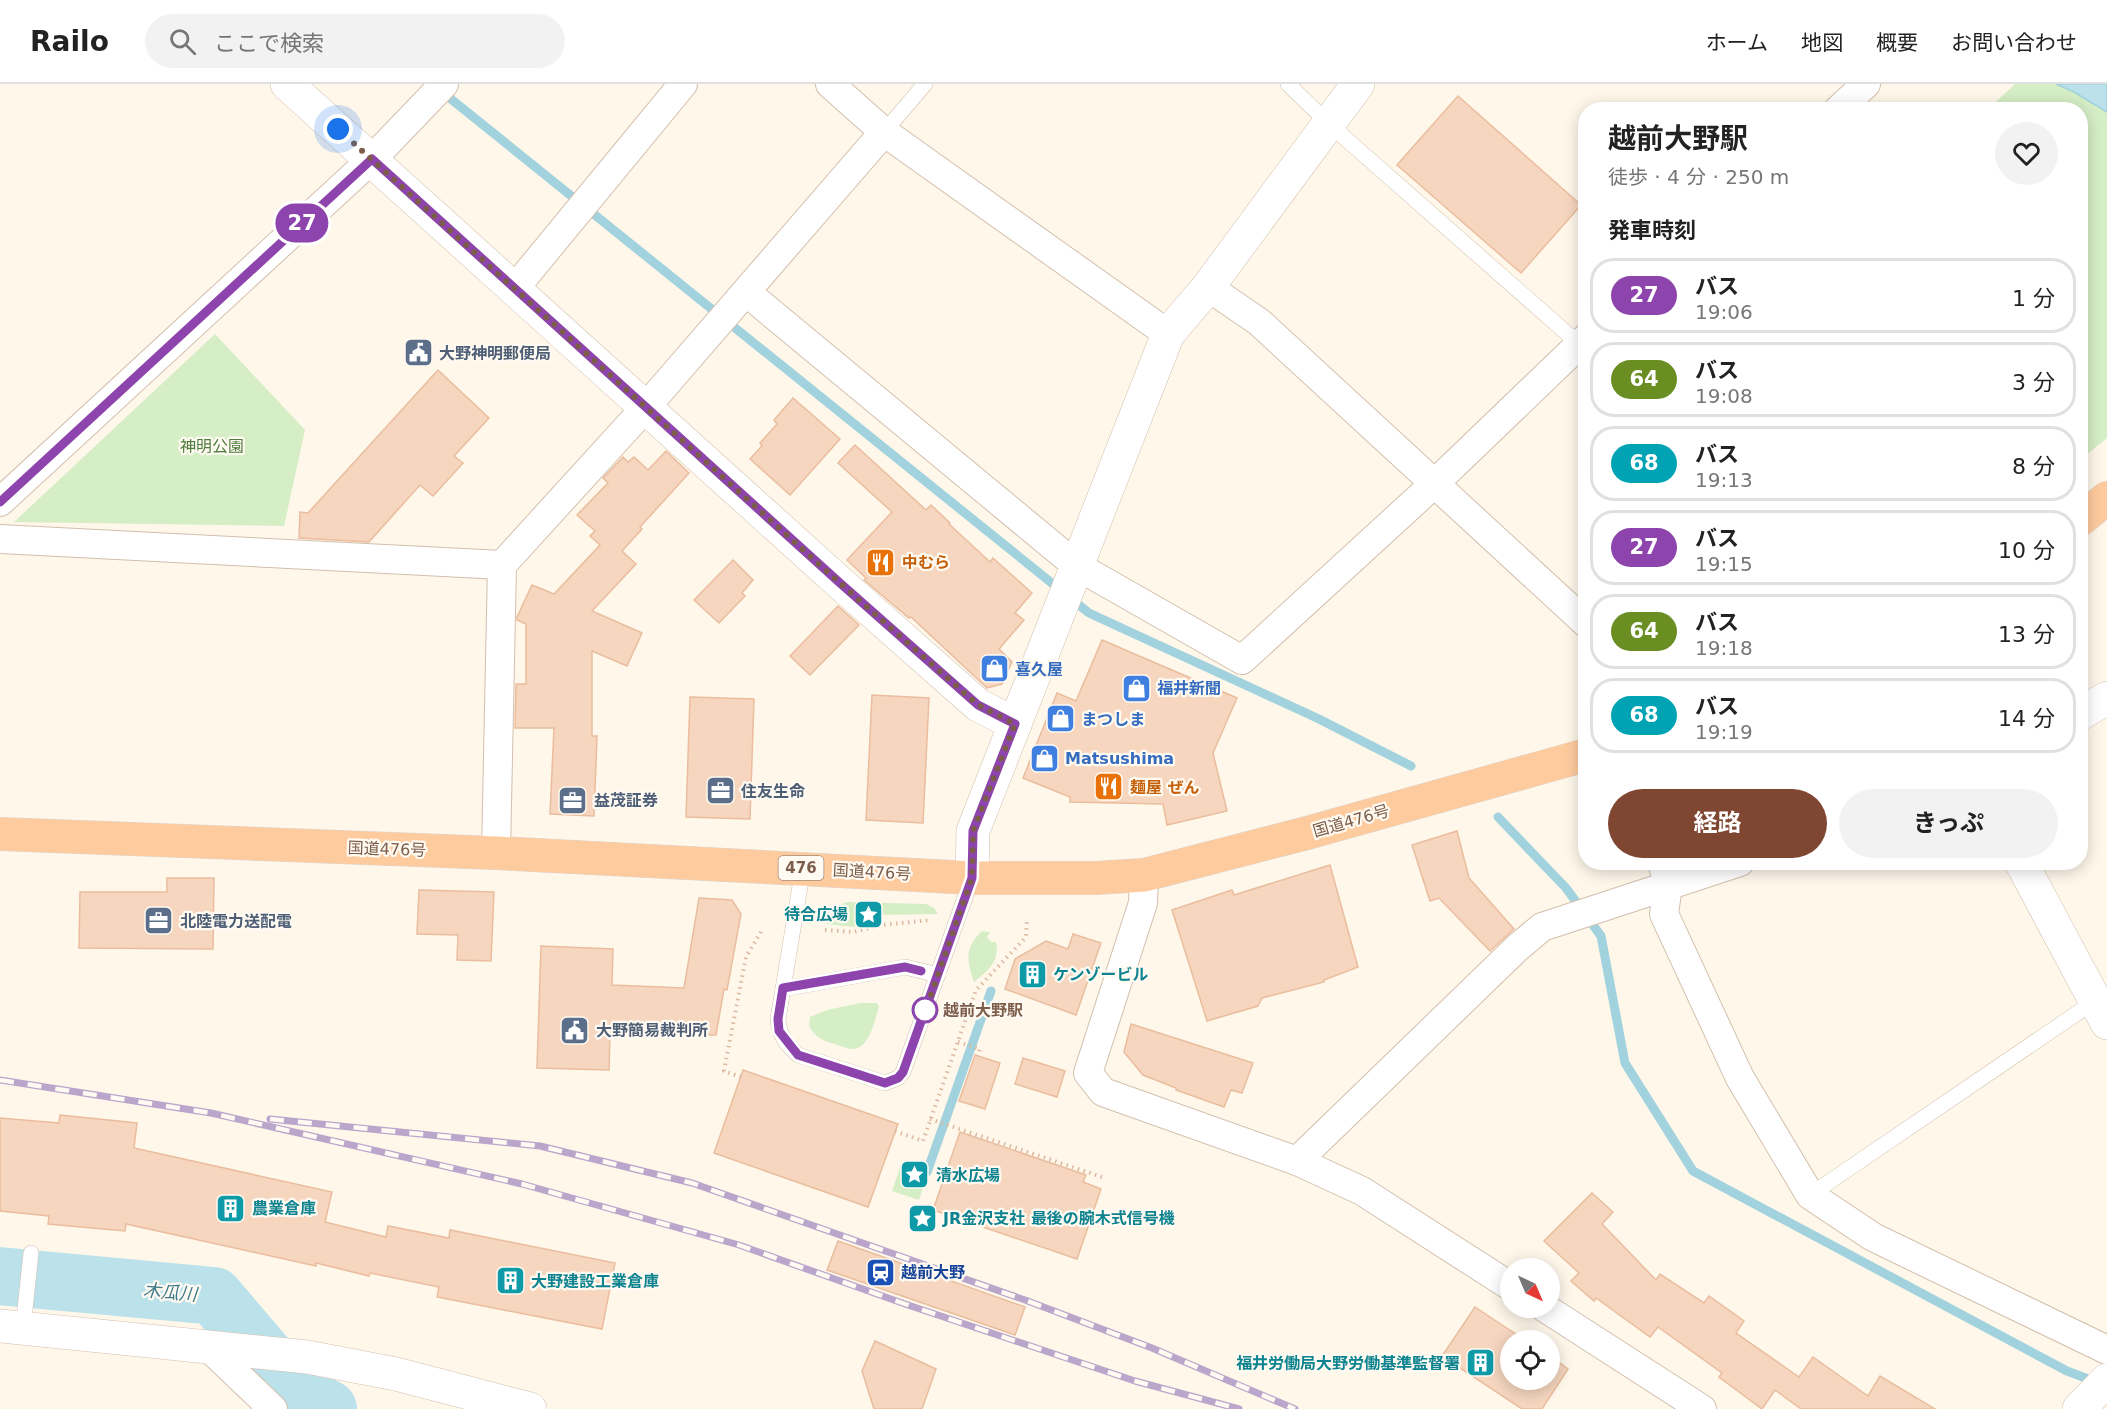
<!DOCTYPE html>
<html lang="ja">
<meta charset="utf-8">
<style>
body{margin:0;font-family:"DejaVu Sans","Noto Sans JP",sans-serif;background:#f2f2f2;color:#222;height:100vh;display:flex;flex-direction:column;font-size:22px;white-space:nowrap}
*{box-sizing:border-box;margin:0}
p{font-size:20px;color:#767676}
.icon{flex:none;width:33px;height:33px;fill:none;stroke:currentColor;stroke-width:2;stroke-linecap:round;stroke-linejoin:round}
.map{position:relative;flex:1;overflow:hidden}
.panel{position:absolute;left:1578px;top:18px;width:510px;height:768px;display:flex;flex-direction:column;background:#fff;border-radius:24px;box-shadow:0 3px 15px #0003}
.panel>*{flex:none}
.badge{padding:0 12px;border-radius:20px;font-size:21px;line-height:39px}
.needle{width:39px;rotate:136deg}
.fabs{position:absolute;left:1500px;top:1174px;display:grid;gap:12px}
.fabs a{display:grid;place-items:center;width:60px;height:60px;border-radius:50%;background:#fff;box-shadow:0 3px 15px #0003;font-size:30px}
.you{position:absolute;width:30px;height:30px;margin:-15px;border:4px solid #fff;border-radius:50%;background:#1a73e8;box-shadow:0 0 0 9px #1a73e833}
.map>.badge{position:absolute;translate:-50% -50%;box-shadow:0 0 0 3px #fff}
h2{padding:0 30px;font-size:22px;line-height:54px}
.round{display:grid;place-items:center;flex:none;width:63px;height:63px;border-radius:32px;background:#f2f2f2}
.overview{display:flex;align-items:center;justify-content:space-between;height:102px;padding:0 30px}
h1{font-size:28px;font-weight:700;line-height:45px}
.primary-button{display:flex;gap:12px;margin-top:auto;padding:12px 30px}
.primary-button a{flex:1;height:69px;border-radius:36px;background:#7f4632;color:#fff;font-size:24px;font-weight:700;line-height:69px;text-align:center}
.primary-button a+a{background:#f2f2f2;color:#222}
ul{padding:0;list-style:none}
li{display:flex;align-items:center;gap:18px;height:75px;margin:0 12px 9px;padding:0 18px;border:3px solid #e0e0e0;border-radius:24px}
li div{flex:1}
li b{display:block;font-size:22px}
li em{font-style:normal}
li .badge{min-width:66px;font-weight:700;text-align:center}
header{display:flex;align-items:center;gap:36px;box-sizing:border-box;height:84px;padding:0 30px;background:#fff;border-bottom:2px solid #e0e0e0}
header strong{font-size:28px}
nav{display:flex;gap:33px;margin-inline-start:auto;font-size:21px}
.search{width:420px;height:54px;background:#f2f2f2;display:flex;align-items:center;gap:15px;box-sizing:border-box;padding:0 21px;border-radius:33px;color:#767676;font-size:22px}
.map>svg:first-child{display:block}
.green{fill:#d5eec6}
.water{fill:#bbe2ea;stroke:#a1d2dd;stroke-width:1.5}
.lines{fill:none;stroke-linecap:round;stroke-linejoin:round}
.stream{stroke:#a1d2dd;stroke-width:9}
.river{stroke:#bbe2ea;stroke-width:58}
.building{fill:#f6d6bf;stroke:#eabd9e;stroke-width:1.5}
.service-casing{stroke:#d3bfad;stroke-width:16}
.minor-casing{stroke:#d3bfad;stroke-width:30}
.tertiary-casing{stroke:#d3bfad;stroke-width:34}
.trunk-casing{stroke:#ddd5d0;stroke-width:34}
.path{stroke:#dcb9a1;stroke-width:4;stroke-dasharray:1.5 4.5;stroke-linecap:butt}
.service{stroke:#fff;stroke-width:15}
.minor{stroke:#fff;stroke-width:28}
.tertiary{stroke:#fff;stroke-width:33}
.trunk{stroke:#fecb9e;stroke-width:33}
.rail-casing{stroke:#baa5cb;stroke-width:7}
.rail{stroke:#fffaf2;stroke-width:4.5;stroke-dasharray:14;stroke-linecap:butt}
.line-casing{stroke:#fff;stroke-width:14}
.line{stroke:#8e44ad;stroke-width:9}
.walk{stroke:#7c5d4a;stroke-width:6;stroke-dasharray:0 10.8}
.stop-dot{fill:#fff;stroke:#8e44ad;stroke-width:3}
.labels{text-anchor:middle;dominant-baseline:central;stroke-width:4.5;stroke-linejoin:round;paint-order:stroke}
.shield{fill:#fffaf2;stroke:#a38c7c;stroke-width:1.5}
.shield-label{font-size:15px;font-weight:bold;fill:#7c5d4a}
.service-label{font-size:16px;font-weight:bold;fill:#4e5e75;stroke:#fffaf2;text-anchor:start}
.park-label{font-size:16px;fill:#4e7c3d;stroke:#fffaf2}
.food-label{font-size:16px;font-weight:bold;fill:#c56008;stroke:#fffaf2;text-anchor:start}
.shop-label{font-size:16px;font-weight:bold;fill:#366cbe;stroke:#fffaf2;text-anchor:start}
.street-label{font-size:16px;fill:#7c5d4a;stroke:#fffaf2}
.culture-label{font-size:16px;font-weight:bold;fill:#0d838f;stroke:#fffaf2;text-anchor:start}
.stop-label{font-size:16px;font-weight:bold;fill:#7c5d4a;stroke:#fffaf2;text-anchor:start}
.transit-label{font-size:16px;font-weight:bold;fill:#164399;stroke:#fffaf2;text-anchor:start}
.water-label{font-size:18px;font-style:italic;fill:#3e7b8a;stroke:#fffaf2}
</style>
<header>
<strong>Railo</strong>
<div class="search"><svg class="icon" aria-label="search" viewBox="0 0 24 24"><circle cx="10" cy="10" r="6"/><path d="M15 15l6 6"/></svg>ここで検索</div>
<nav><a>ホーム</a><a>地図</a><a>概要</a><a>お問い合わせ</a></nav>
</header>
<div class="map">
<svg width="2107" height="1325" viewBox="0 0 2107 1325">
<rect width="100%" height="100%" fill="#fef7ea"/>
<g class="green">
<path d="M 2015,0 L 2107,0 L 2107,354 L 2081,375 L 2080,26 L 1987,26 Z"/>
<path d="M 215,250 L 305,346 L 284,442 L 14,438 Z"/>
<path d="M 848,818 L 926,820 L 934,824 L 938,830 L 879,831 L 854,843 L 827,840 C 829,828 836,821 848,818 Z"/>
<path d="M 982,847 L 990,848 L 987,853 L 991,858 L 996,858 C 1000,877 988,887 974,898 C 967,877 964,864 982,847 Z"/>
<path d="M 860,919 L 877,919 L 879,923 C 875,935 870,964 853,965 C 847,965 841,962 835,960 C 823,957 815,953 809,942 L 810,933 L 827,926 Z"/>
<path d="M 902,1078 L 923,1086 L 927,1092 L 919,1116 L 892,1107 Z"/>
</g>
<path class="water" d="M 2056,0 L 2107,0 L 2107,28 L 2074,8 Z"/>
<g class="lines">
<g class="stream">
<path d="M 441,7 L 1089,529 L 1319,635 L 1411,682"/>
<path d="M 1498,733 L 1566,804 L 1601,852 L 1625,979 L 1693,1087 L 2067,1287 L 2096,1298"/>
<path d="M 917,1096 L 927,1088 L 991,907"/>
</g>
<path class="river" d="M 0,1192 L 214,1212 L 295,1307 L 328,1325"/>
</g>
<g class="building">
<path d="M 1458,12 L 1581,121 L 1521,189 L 1397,81 Z"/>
<path d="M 438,286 L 489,334 L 454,372 L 463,379 L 433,412 L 420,401 L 369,458 L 299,454 L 300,428 L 308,429 Z"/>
<path d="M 793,314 L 840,355 L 790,411 L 750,375 L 762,362 L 760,359 L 777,340 L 774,336 Z"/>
<path d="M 855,361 L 926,426 L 931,421 L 950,439 L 949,440 L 990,478 L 993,474 L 1032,509 L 1015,529 L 1024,536 L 999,565 L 1012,578 L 1002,600 L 987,604 L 911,533 L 909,534 L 864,496 L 866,494 L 847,476 L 892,428 L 838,379 Z"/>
<path d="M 666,367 L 689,389 L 640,443 L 642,445 L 622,467 L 636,480 L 592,527 L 642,549 L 627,582 L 592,567 L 592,652 L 597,652 L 594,732 L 550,730 L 554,644 L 515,644 L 516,600 L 526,600 L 526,540 L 517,536 L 517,533 L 532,501 L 554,510 L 600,461 L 590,452 L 595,447 L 577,431 L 608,399 L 603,394 L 623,373 L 628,378 L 634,373 L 648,386 Z"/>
<path d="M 733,476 L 753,496 L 742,509 L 745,512 L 719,539 L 694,516 Z"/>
<path d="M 838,522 L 859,541 L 810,591 L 790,572 Z"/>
<path d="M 1102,556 L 1237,614 L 1213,669 L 1227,727 L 1167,741 L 1163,720 L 1070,718 L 1070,713 L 1023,694 L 1057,609 L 1076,617 Z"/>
<path d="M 872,611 L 929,614 L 923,739 L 866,736 Z"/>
<path d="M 690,613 L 754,615 L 750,735 L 686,733 Z"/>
<path d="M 1457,747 L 1469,794 L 1514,845 L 1490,867 L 1439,814 L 1430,817 L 1412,761 Z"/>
<path d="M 1330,781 L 1358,883 L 1324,896 L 1324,898 L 1262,914 L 1258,922 L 1207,937 L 1172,826 L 1232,806 L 1234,811 Z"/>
<path d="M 167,794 L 214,794 L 213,865 L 79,864 L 80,808 L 167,808 Z"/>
<path d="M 419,806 L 494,808 L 491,877 L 457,876 L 458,851 L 417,850 Z"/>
<path d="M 699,814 L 732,816 L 741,830 L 727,906 L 724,905 L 716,951 L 610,950 L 609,986 L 537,984 L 541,862 L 613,865 L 612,901 L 684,904 Z"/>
<path d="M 1073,850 L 1101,859 L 1076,931 L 1005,905 L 1015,875 L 1046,857 L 1068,865 Z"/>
<path d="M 1131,940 L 1253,979 L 1242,1009 L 1231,1006 L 1224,1023 L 1176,1006 L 1176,1004 L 1143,991 L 1124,968 Z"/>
<path d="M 975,971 L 1000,979 L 985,1025 L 959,1017 Z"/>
<path d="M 1023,974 L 1065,987 L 1057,1013 L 1015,1000 Z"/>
<path d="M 743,986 L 898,1040 L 868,1123 L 714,1069 Z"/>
<path d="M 60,1031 L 137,1039 L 134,1064 L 332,1108 L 325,1138 L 386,1153 L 388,1142 L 449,1154 L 450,1146 L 615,1179 L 602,1245 L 437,1213 L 439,1203 L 370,1189 L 369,1192 L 316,1179 L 316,1182 L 126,1140 L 125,1147 L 48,1140 L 49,1132 L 0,1127 L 0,1034 L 59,1039 Z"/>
<path d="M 960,1048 L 1086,1091 L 1083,1098 L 1101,1105 L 1077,1175 L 933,1126 Z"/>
<path d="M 1592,1109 L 1613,1128 L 1602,1140 L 1656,1196 L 1660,1190 L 1704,1219 L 1709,1212 L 1744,1237 L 1736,1249 L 1799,1293 L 1813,1273 L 1868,1312 L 1880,1292 L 1935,1325 L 1801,1325 L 1775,1306 L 1762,1325 L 1719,1293 L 1722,1289 L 1658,1243 L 1650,1253 L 1596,1214 L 1594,1217 L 1571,1197 L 1579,1189 L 1544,1157 Z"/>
<path d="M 838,1157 L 1025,1223 L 1015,1251 L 827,1186 Z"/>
<path d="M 1475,1223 L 1526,1257 L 1510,1257 L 1510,1296 L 1550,1296 L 1550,1272 L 1568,1285 L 1542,1325 L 1522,1325 L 1442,1272 Z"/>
<path d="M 875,1257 L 936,1285 L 922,1325 L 874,1325 L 862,1287 Z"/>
</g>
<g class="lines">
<defs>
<g id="service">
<path d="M 1288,0 L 1329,40 L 1579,260"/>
<path d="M 884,48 L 925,0"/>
<path d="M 803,784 L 778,935 C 779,951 786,960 798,971 L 885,999 L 898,994 L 903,988 L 972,794"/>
<path d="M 783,905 L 905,883 L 938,891"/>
<path d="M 1810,1111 L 2095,917"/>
<path d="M 23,1244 L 31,1169"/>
</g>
<g id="minor">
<path d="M 830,0 L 884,48 L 1168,250"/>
<path d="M 1838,26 L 1866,0"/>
<path d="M 1208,203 L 1259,238 L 1586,539"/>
<path d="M 515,204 L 683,0"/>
<path d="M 746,208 L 1077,482 L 1242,576 L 1434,400 L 1586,254"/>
<path d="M 0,418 L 372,75 L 444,0"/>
<path d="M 0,455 L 502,481"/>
<path d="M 496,769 L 502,481 L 646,323 L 884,48"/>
<path d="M 1662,778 L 1668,801 L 1664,830 L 1740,994 L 1810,1111 L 1873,1153 L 2107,1266"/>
<path d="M 1144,791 L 1143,819 L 1088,989 L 1103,1008 L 1297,1077 L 1362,1107 L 1510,1202"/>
<path d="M 1297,1077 L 1517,864 L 1542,843 L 1740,778"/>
<path d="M 1545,1224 L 1702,1325"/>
<path d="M 206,1261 L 273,1325"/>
</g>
<g id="tertiary">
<path d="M 287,0 L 840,499 L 978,621 L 1015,640"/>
<path d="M 2080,630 L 2107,614"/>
<path d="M 2021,778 L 2107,939"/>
<path d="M 972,794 L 973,747 L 1168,250 L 1208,203 L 1358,0"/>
<path d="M 0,1242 L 307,1273 L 396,1290 L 530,1325"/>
<path d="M 2079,1325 L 2107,1296"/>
</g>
<g id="trunk">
<path d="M 2080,436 L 2107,414"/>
<path d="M 0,750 L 496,769 L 972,794 L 1095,794 L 1144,791 L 1307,749 L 1586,671"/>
</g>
</defs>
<use href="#service" class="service-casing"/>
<use href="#minor" class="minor-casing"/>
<use href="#tertiary" class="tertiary-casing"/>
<use href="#trunk" class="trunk-casing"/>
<g class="path">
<path d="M 825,846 L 853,848 L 882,841 L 931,836"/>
<path d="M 958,958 L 980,965 L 978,972"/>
<path d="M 741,993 L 724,987 L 746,873 L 762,846"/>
<path d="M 930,1035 L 1102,1093"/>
<path d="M 895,1047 L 923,1057 L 976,906 L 1026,853 L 1027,834"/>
</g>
<use href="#service" class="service"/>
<use href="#minor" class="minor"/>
<use href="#tertiary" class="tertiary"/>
<use href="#trunk" class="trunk"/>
<defs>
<g id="rail">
<path d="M 0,996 L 211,1029 L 522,1100 L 739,1161 L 905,1220 L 1135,1297 L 1239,1325"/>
<path d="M 270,1035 L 540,1062 L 692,1099 L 1025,1216 L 1152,1264 L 1295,1325"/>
</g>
</defs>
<use href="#rail" class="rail-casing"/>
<use href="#rail" class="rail"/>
</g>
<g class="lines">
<defs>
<path id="line" d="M 0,418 L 372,75 L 840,499 L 978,621 L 1015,640 L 973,747 L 972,794 L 903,988 L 898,994 L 885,999 L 798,971 L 779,947 L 778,935 L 783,904 L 905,883 L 921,887"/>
</defs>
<use href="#line" class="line-casing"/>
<use href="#line" class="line"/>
<path class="walk" d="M 338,45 L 840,499 L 978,621 L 1015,640 L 973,747 L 972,794 L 922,936 L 925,926"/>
</g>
<defs>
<symbol id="civic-square" viewBox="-11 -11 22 22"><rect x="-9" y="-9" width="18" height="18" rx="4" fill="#5c6f8a" stroke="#fffaf2"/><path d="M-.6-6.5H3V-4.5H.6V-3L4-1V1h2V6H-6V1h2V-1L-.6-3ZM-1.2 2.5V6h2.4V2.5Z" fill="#fff"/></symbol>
<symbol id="restaurant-square" viewBox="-11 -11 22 22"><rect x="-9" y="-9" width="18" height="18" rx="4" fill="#e8710a" stroke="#fffaf2"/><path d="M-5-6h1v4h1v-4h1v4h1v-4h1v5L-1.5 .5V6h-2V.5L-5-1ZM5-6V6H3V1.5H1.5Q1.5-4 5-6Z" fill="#fff"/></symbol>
<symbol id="shop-square" viewBox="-11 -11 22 22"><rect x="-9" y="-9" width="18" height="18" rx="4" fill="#3f7fe0" stroke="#fffaf2"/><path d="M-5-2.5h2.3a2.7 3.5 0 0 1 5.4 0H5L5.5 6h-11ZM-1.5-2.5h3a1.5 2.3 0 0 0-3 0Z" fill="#fff"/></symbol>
<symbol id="office-square" viewBox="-11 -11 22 22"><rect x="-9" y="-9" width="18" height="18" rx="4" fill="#5c6f8a" stroke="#fffaf2"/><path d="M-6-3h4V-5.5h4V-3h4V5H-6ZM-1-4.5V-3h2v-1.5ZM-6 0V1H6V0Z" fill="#fff"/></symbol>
<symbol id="sight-square" viewBox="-11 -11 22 22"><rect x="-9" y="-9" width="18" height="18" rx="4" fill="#0f9aa8" stroke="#fffaf2"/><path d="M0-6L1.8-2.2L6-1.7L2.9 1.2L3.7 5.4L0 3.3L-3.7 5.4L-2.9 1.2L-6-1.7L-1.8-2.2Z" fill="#fff"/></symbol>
<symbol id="building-square" viewBox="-11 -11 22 22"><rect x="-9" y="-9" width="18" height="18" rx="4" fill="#0f9aa8" stroke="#fffaf2"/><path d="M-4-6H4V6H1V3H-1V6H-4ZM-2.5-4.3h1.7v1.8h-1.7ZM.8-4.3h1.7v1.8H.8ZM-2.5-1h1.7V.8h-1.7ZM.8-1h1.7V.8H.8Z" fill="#fff"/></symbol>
<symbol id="station-square" viewBox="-11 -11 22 22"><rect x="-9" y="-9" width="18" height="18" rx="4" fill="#1a4fb4" stroke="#fffaf2"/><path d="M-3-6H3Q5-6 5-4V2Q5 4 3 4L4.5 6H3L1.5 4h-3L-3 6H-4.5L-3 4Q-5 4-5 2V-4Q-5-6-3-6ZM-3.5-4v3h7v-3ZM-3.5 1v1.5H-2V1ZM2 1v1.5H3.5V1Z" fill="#fff"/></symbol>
</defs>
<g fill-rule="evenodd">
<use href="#civic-square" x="402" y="252" width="33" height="33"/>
<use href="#restaurant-square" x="864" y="462" width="33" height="33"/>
<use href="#shop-square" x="978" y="568" width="33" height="33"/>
<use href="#shop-square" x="1120" y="588" width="33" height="33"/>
<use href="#shop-square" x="1044" y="618" width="33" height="33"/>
<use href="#shop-square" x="1028" y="658" width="33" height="33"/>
<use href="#restaurant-square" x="1092" y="686" width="33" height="33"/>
<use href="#office-square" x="704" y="690" width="33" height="33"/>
<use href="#office-square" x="556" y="700" width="33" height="33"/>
<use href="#sight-square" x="852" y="814" width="33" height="33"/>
<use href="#office-square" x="142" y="820" width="33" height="33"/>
<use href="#building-square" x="1016" y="874" width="33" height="33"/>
<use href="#civic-square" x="558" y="930" width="33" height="33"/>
<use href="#sight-square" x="898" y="1074" width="33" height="33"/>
<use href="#building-square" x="214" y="1108" width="33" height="33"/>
<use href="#sight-square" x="906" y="1118" width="33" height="33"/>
<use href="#station-square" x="864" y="1172" width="33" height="33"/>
<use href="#building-square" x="494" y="1180" width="33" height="33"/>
<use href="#building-square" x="1464" y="1262" width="33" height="33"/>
</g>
<circle class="stop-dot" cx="925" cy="926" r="12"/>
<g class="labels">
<rect class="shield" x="778.5" y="772" width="45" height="24" rx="4.5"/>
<g class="shield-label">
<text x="801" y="784">476</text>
</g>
<g class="service-label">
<text x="439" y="269">大野神明郵便局</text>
<text x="741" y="707">住友生命</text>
<text x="594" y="716">益茂証券</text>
<text x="180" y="837">北陸電力送配電</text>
<text x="596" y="946">大野簡易裁判所</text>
</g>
<g class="park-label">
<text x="212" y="362">神明公園</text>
</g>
<g class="food-label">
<text x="902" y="478">中むら</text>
<text x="1130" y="703">麺屋 ぜん</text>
</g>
<g class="shop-label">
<text x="1015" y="585">喜久屋</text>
<text x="1157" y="604">福井新聞</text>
<text x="1081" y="635">まつしま</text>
<text x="1065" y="674">Matsushima</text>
</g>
<g class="street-label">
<text transform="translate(1351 737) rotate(-16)">国道476号</text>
<text transform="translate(387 765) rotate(2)">国道476号</text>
<text transform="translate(872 788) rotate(3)">国道476号</text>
</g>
<g class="culture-label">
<text x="848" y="830" text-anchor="end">待合広場</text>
<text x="1053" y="890">ケンゾービル</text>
<text x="936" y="1091">清水広場</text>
<text x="252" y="1124">農業倉庫</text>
<text x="943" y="1134">JR金沢支社 最後の腕木式信号機</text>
<text x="531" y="1197">大野建設工業倉庫</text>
<text x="1460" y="1279" text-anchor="end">福井労働局大野労働基準監督署</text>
</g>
<g class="stop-label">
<text x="943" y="926">越前大野駅</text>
</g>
<g class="transit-label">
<text x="901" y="1188">越前大野</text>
</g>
<g class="water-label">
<text transform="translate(170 1208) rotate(5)">木瓜川</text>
</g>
</g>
</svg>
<div class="fabs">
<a><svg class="needle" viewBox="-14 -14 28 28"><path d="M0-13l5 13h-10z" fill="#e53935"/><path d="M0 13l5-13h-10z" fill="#767676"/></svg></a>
<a><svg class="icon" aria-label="locate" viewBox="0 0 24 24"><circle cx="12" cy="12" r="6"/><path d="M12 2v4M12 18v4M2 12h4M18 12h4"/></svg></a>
</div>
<div class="you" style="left:338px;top:45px"></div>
<b class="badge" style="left:302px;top:139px;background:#8e44ad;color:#fff">27</b>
<section class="panel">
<div class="overview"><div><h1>越前大野駅</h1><p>徒歩 · 4 分 · 250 m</p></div><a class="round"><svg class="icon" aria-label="heart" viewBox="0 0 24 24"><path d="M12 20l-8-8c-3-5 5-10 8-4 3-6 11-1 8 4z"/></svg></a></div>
<h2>発車時刻</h2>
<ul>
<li><span class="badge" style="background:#8e44ad;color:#fff">27</span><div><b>バス</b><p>19:06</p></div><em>1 分</em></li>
<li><span class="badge" style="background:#6b8e23;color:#fff">64</span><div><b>バス</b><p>19:08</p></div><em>3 分</em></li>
<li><span class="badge" style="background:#00a3b4;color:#fff">68</span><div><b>バス</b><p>19:13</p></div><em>8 分</em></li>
<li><span class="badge" style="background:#8e44ad;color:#fff">27</span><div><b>バス</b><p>19:15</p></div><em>10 分</em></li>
<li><span class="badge" style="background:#6b8e23;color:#fff">64</span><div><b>バス</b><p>19:18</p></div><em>13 分</em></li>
<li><span class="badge" style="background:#00a3b4;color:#fff">68</span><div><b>バス</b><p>19:19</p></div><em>14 分</em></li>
</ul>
<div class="primary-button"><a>経路</a><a>きっぷ</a></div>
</section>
</div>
